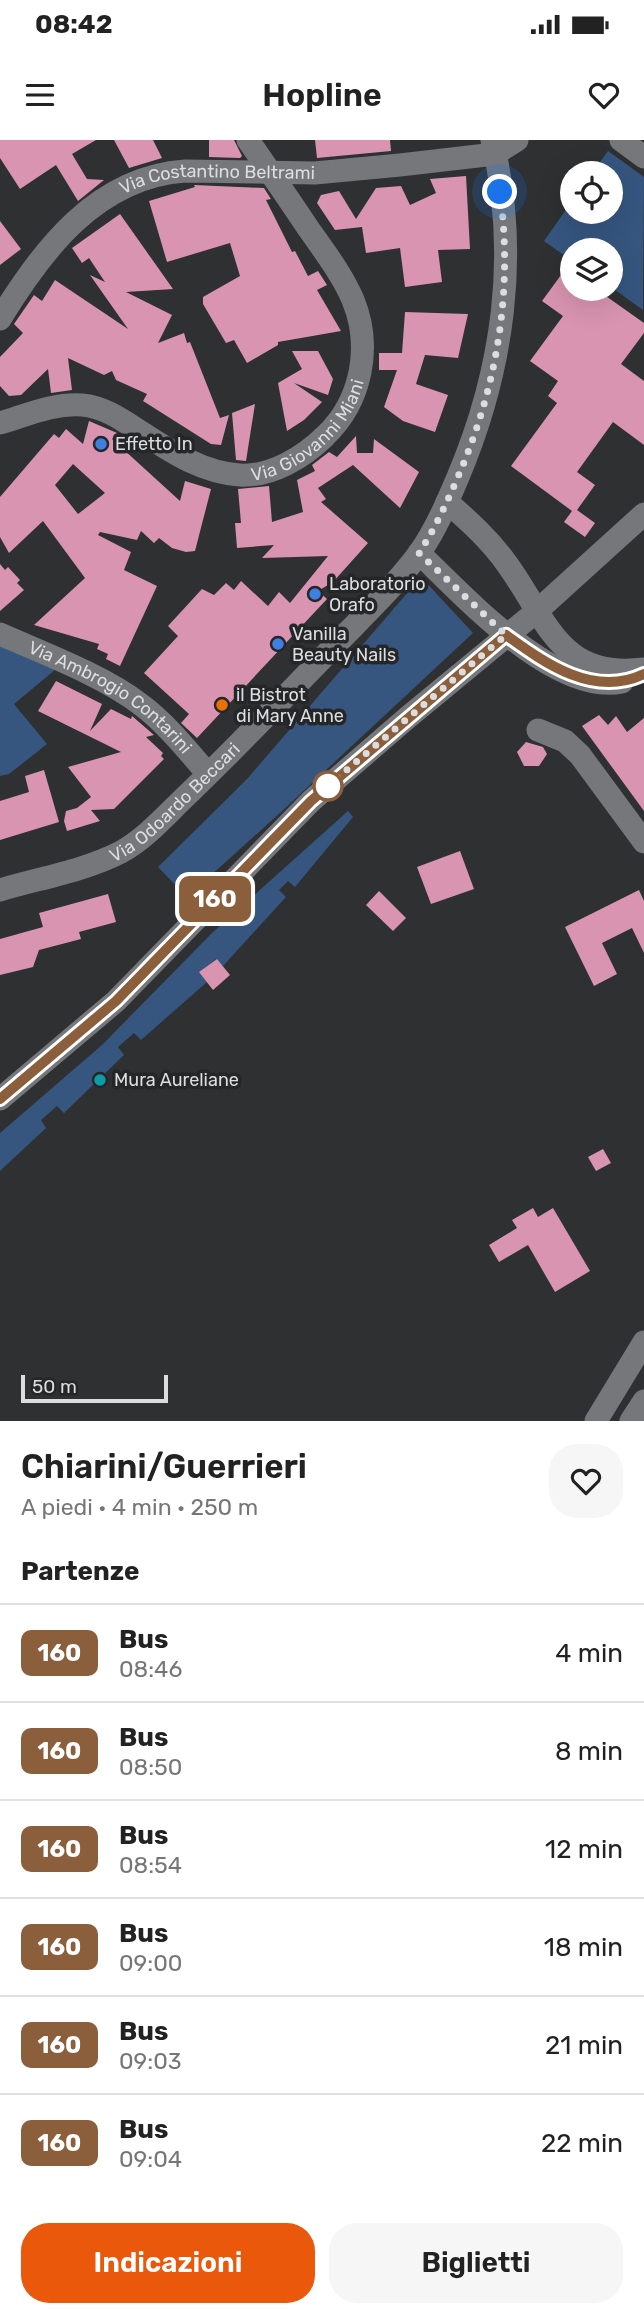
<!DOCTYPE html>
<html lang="it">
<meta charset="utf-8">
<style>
body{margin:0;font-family:Rubik,sans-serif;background:#f6f6f6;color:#222;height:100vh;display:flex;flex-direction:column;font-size:26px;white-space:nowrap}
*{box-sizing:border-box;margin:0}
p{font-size:23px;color:#767676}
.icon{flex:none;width:38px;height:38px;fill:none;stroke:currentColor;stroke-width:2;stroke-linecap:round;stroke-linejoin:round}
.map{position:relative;height:1281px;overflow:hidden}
.panel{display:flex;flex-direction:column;background:#fff;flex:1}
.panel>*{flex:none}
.badge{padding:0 14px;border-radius:10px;font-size:24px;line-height:46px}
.buttons{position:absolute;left:560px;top:21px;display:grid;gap:14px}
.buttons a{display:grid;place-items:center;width:63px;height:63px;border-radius:50%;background:#fff;box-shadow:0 7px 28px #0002;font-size:35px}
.scale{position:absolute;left:21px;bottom:18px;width:147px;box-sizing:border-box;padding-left:7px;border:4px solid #dcdddf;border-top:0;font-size:19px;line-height:24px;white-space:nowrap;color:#dcdddf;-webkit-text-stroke:5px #242628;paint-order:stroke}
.you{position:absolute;width:35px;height:35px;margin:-18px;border:5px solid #fff;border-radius:50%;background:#1a73e8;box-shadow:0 0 0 10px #1a73e833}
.map>.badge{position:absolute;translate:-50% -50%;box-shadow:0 0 0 4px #fff}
h2{padding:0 21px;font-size:26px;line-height:63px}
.round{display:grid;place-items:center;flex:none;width:74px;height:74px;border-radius:28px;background:#f6f6f6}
.headline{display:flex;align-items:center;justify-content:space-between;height:119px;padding:0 21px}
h1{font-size:33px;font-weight:600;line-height:52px}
.primary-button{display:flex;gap:14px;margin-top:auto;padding:14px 21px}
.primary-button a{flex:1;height:80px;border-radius:28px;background:#ea580c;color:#fff;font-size:28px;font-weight:600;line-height:80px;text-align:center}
.primary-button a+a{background:#f6f6f6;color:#222}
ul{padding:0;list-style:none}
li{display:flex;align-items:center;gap:21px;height:98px;padding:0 21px;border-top:2px solid #e0e0e0}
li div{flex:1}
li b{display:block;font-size:26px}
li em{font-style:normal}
li .badge{min-width:77px;font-weight:700;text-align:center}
.status{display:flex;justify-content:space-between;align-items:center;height:49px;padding:0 35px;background:#fff;direction:ltr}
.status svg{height:19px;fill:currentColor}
header{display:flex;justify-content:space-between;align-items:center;height:91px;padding:0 21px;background:#fff;font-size:32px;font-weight:600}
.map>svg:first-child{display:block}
.green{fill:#36567f}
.building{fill:#d894b1;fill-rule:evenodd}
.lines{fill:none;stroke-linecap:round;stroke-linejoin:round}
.minor{stroke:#75777a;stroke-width:23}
.line-casing{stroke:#fff;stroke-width:16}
.line{stroke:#8b5e3c;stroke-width:10}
.walk{stroke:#dcdddf;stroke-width:7;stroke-dasharray:0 12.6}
.shop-dot{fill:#3f7fe0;stroke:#242628;stroke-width:2.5}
.food-dot{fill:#e8710a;stroke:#242628;stroke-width:2.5}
.stop-dot{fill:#fff;stroke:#8b5e3c;stroke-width:3.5}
.culture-dot{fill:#0f9aa8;stroke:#242628;stroke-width:2.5}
.labels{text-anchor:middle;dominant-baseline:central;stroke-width:7;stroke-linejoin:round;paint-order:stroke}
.street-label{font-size:18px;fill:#dcdddf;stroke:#242628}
.poi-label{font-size:18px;fill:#dcdddf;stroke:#242628;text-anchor:start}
</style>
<div class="status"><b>08:42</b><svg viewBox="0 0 49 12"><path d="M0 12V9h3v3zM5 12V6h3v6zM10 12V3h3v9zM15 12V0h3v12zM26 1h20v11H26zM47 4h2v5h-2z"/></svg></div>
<header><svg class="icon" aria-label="menu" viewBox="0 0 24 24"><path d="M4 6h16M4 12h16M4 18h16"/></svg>Hopline<svg class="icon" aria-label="heart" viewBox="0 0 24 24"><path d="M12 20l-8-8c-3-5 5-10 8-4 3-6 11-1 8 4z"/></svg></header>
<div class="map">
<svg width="644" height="1281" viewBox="0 0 644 1281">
<rect width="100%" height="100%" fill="#2e3032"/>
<g class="green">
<path d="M 608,11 L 644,37 L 643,170 L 611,147 L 611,110 L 572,110 L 572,121 L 544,101 L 572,61 L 572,72 L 611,72 L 611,33 L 592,33 Z"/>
<path d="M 421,437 L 473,493 L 281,672 L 187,757 L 158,727 L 247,639 Z"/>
<path d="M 0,505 L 56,529 L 14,564 L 47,604 L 9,634 L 0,636 Z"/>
<path d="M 348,671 L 353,677 L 295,747 L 288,741 L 279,750 L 286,757 L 223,826 L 216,819 L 200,832 L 207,842 L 141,900 L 134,893 L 118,907 L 124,915 L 64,973 L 57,966 L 41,980 L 46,988 L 0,1031 L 0,993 L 102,905 L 213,792 Z"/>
</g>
<g class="building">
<path d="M 0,0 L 96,0 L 72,14 L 87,39 L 104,40 L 78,61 L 56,25 L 20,49 L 0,18 Z"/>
<path d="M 114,0 L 153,0 L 162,18 L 129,28 Z"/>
<path d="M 209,0 L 234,0 L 242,16 L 240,18 L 209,17 Z"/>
<path d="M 315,0 L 390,0 L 391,11 L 317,18 Z"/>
<path d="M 466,36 L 470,109 L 438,110 L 442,142 L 405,147 L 400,108 L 366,113 L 362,87 L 335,90 L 317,63 L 321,55 L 339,51 L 356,79 L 376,48 L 401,46 L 410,65 L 436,53 L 430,39 Z"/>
<path d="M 194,45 L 264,48 L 271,59 L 266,60 L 292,112 L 295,111 L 308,136 L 318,131 L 327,145 L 317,150 L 341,191 L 278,202 L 278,205 L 247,223 L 234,200 L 226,203 L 203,164 L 203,157 L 240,136 L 230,103 L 167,122 L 149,61 L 195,47 Z"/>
<path d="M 120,74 L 173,149 L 126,152 L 172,175 L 158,203 L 184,193 L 187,203 L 190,202 L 220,278 L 229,275 L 221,305 L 211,304 L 143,261 L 147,254 L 116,240 L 112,231 L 104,235 L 68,218 L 72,250 L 51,253 L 48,229 L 21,255 L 9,256 L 0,246 L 0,217 L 23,193 L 14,184 L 34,155 L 42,161 L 55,140 L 128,189 L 90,135 L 105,142 L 89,118 L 82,123 L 72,108 Z"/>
<path d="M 0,81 L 21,109 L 0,125 Z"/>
<path d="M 572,120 L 572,149 L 596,149 L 644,183 L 644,193 L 621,224 L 644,241 L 644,305 L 613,282 L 577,332 L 595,345 L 577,370 L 595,383 L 585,397 L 564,382 L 572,371 L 511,326 L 557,263 L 548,256 L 558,241 L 530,221 L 563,176 L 542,161 Z"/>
<path d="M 405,172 L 468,174 L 458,218 L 425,215 L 416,244 L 448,255 L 435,292 L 403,281 L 384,267 L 397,230 L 379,230 L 379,213 L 402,213 Z"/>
<path d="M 292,211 L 318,211 L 333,239 L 328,255 L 294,243 L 322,262 L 304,280 L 287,291 L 278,243 L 302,229 Z"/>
<path d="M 255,264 L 246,321 L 236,320 L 232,273 Z"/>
<path d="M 89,281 L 117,293 L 112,299 L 180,361 L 185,341 L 211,349 L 195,411 L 186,412 L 172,408 L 159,398 L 154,403 L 141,391 L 137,400 L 100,392 L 98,395 L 131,412 L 124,430 L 157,446 L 120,526 L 106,519 L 108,514 L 97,509 L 99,504 L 34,485 L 85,438 L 43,381 L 9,413 L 0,397 L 0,357 L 54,294 L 59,298 L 66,289 L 83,304 ZM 73,324 L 105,353 L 78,374 L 55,345 Z"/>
<path d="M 356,296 L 357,313 L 373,313 L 374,299 L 419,332 L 400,368 L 353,325 L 318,348 L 326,359 L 321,362 L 368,403 L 333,442 L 318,451 L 327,459 L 197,598 L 181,583 L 189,574 L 144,533 L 178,496 L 168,486 L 202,449 L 214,455 L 226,443 L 234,450 L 241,441 L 268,466 L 279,452 L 290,463 L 328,416 L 262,418 L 274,405 L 237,408 L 235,383 L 241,383 L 238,349 L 269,346 L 272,382 L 303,372 L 297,340 L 315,331 L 312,325 L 329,312 L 337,317 Z"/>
<path d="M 0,424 L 5,430 L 8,427 L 20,440 L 17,443 L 24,450 L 0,471 Z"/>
<path d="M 56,541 L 102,564 L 90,591 L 111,569 L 131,579 L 132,576 L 154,595 L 146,597 L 163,613 L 161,616 L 164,619 L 114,669 L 91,670 L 100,681 L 67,691 L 64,681 L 66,671 L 77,668 L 91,657 L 68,627 L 121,612 L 38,571 Z"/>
<path d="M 599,575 L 608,585 L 616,576 L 627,592 L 644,578 L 644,671 L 582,586 Z"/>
<path d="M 526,602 L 543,607 L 547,614 L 539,626 L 524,626 L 517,612 Z"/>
<path d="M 44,630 L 59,682 L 0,700 L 0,661 L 29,652 L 25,636 Z"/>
<path d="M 460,711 L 474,749 L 431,764 L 417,727 Z"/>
<path d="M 639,750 L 644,761 L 644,813 L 632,788 L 602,803 L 617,834 L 594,846 L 565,787 Z"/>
<path d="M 379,751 L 406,778 L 393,791 L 366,765 Z"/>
<path d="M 108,754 L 116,782 L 79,792 L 81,799 L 39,810 L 33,827 L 0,835 L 0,799 L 43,787 L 39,773 Z"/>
<path d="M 217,819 L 230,835 L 213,850 L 199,832 Z"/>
<path d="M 603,1009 L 611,1023 L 596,1031 L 588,1017 Z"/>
<path d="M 533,1068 L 538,1077 L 553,1068 L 590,1131 L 555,1152 L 528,1105 L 499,1122 L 489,1105 L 517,1088 L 512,1080 Z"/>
</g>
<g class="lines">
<g class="minor">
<path d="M 621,0 L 644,17"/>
<path id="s1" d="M 0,179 C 42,110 97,37 185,31 L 315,33 L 400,25 L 495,14 L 517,0"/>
<path id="s2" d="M 0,283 C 27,275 53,263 82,265 C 106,267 125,282 144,294 C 173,313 204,333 240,335 C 271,337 304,317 325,296 C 362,261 372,206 353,160 C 342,134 324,111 308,88 C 288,58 268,29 248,0"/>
<path d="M 447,362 C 469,381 490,400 507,424 C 547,479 559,540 644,529"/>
<path d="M 419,413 C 464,456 555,556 622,542"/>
<path id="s3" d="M 0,494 C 43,513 104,536 140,564 C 166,583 187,610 208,634"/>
<path d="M 538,590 L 565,601 L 580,615 L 644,702"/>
<path id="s4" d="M 0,750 C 40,738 84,731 121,712 C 146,698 165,676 185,657 C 212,631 238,605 264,578 C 294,548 323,517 353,487 C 376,463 400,440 420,412 C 436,389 447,363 458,337 C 503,231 520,113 492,0"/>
<path d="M 0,959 L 116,861 L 311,661 L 407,578 L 537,471 L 644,374"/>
<path d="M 596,1281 L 644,1202"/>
<path d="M 631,1281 L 644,1261"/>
</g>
</g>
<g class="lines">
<defs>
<path id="line" d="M 0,959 L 116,861 L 311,661 L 506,495 C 546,524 594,558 644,534"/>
</defs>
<use href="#line" class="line-casing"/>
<use href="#line" class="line"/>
<path class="walk" d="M 328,646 L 323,650 L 506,495 L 419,413 C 436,387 448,360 460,332 C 498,242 513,149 500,52"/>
</g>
<g class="shop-dot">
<circle cx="101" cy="304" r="7"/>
<circle cx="315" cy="454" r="7"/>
<circle cx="278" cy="504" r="7"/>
</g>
<circle class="food-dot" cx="222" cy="565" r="7"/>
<circle class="stop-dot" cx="328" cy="646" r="14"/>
<circle class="culture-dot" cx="100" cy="940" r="7"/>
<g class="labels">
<g class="street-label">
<text stroke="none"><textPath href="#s1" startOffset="278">Via Costantino Beltrami</textPath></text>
<text stroke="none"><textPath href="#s2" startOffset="346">Via Giovanni Miani</textPath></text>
<text stroke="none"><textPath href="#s3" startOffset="128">Via Ambrogio Contarini</textPath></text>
<text stroke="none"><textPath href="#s4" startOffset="200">Via Odoardo Beccari</textPath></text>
</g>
<g class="poi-label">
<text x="115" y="304">Effetto In</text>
<text x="329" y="444">Laboratorio<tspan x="329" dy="21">Orafo</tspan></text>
<text x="292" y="494">Vanilla<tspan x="292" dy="21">Beauty Nails</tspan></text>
<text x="236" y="555">il Bistrot<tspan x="236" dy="21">di Mary Anne</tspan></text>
<text x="114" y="940">Mura Aureliane</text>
</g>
</g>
</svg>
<div class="buttons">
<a><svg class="icon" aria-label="locate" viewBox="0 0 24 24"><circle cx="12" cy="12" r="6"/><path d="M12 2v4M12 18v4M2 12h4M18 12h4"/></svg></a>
<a><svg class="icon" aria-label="layers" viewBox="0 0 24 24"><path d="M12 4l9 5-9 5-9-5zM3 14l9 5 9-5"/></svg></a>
</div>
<div class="scale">50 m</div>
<div class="you" style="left:500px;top:52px"></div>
<b class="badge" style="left:215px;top:759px;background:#8b5e3c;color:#fff">160</b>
</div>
<section class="panel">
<div class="headline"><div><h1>Chiarini/Guerrieri</h1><p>A piedi · 4 min · 250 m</p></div><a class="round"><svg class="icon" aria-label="heart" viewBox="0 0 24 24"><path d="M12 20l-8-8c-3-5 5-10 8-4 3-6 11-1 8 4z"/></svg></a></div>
<h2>Partenze</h2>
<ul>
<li><span class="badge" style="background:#8b5e3c;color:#fff">160</span><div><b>Bus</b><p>08:46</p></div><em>4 min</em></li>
<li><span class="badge" style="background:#8b5e3c;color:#fff">160</span><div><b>Bus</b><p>08:50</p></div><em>8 min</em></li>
<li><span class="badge" style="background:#8b5e3c;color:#fff">160</span><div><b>Bus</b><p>08:54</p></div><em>12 min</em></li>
<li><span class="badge" style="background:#8b5e3c;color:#fff">160</span><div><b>Bus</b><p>09:00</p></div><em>18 min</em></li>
<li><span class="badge" style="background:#8b5e3c;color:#fff">160</span><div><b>Bus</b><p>09:03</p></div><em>21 min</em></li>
<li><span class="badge" style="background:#8b5e3c;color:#fff">160</span><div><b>Bus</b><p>09:04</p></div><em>22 min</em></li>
</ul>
<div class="primary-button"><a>Indicazioni</a><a>Biglietti</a></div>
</section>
